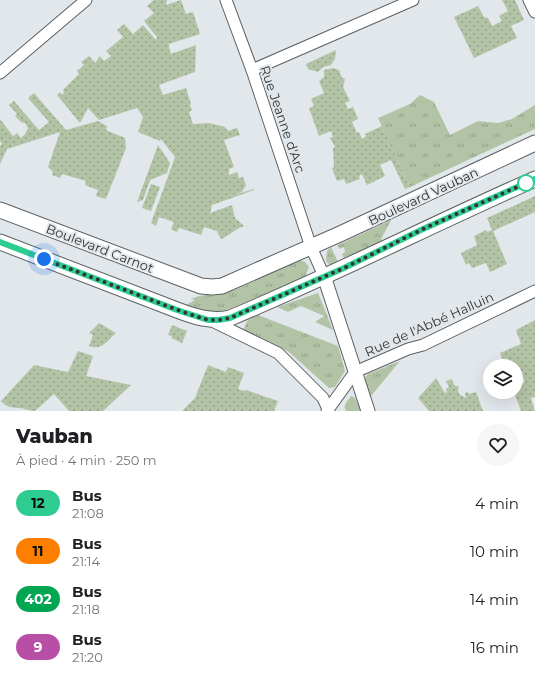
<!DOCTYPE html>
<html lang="fr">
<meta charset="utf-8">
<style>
body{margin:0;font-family:Montserrat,sans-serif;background:#f6f6f6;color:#202124;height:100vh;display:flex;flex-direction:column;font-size:15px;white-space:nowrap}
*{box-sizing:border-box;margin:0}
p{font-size:13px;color:#757577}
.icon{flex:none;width:22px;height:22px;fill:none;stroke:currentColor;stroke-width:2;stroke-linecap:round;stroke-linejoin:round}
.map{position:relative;height:411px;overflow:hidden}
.drawer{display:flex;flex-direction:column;background:#fff;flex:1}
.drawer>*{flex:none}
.badge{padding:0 8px;border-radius:13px;font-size:14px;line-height:26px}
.tools{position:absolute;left:483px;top:359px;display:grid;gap:8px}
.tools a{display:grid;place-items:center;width:40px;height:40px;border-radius:50%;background:#fff;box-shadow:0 4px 16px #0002;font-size:20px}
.you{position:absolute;width:20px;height:20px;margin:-10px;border:3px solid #fff;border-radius:50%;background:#1a73e8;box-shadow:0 0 0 6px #1a73e833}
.map>.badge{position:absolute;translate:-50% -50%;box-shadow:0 0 0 2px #fff}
.round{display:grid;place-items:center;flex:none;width:42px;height:42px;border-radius:21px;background:#f6f6f6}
.headline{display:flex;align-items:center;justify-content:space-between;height:68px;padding:0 16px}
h1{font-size:19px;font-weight:800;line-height:30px}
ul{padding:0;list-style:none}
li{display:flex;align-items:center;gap:12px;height:48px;padding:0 16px}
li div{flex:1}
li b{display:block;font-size:15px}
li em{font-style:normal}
li .badge{min-width:44px;font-weight:700;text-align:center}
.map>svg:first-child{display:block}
.grass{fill:url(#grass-tufts)}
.garden{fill:url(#garden-dots)}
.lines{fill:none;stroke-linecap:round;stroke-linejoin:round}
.minor-casing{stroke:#5c6064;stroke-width:13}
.tertiary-casing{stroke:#5c6064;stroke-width:15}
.secondary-casing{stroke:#5c6064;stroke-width:17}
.minor{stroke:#fff;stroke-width:11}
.tertiary{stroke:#fff;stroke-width:13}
.secondary{stroke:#fff;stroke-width:15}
.line-casing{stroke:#fff;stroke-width:9}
.line{stroke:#2fcc92;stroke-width:6}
.walk{stroke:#303233;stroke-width:4;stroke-dasharray:0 7.2}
.stop-dot{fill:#fff;stroke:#2fcc92;stroke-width:2}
.labels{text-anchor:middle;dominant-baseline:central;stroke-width:4;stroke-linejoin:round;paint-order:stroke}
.street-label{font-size:13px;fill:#303233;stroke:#e2e7eb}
</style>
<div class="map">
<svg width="535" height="411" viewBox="0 0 535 411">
<defs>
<pattern id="grass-tufts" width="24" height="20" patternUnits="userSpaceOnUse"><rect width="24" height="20" fill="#b3c4a6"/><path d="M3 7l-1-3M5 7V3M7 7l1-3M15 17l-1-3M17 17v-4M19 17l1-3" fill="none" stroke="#92a088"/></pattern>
<pattern id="garden-dots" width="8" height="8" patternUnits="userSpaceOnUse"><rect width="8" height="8" fill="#b3c4a6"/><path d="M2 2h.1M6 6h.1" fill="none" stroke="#92a088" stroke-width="1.8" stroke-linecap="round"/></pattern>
</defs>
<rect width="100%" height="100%" fill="#e2e7eb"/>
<g class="grass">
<path d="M 420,95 L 434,102 L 450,135 L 478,121 L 498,123 L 512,119 L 535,105 L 535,129 L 410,187 L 378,118 L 410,104 Z"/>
<path d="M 391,220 C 387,229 382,235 380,245 L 345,261 L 342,254 L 345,252 L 344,247 L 339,249 L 338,245 Z"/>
<path d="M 331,247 L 339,264 L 331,266 L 326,261 L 327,251 Z"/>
<path d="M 299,260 L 305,262 L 309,267 L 305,277 L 229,309 L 215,313 L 184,306 L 195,300 L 191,299 C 203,293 212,296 224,293 C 248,287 276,269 299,260 Z"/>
<path d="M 318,293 L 333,330 L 315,322 L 324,316 L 301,306 L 288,312 L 277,307 Z"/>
<path d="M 258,315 L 338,346 L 345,371 L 335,387 L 329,388 L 289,352 L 243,331 L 247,321 Z"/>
<path d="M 400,361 L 371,396 L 369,397 L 364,379 L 368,374 Z"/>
<path d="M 351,396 L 355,398 L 361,411 L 346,411 C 342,405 348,401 351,396 Z"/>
</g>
<g class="garden">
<path d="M 154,0 L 167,0 L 166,5 L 181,0 L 186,14 L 193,12 L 200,34 L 169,44 L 169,47 L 171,54 L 196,45 L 195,72 L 159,85 L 163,95 L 186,88 L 191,104 L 190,105 L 192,110 L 189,112 L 193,124 L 209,123 L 225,127 L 228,131 L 237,128 L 240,135 L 224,140 L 234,167 L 229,169 L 229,175 L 237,172 L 239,178 L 243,177 L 246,185 L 242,192 L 223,198 L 254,189 L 254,190 L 212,205 L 210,213 L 232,205 L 235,218 L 244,226 C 235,229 230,235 221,239 L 217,231 L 204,227 L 201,235 L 179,228 L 177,232 L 171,229 L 174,222 L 159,217 L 156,226 L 151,223 L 175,157 L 161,139 L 160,141 L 138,132 L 143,117 L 137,108 L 99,120 L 88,108 L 80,123 L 57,95 L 60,92 L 62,95 L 64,93 L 63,90 L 79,74 L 77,71 L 84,65 L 81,62 L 89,56 L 95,63 L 100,56 L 104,61 L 111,56 L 106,51 L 123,37 L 117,30 L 124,24 L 133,34 L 143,25 L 156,40 L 157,37 L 144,21 L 154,13 L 147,6 Z"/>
<path d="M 502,0 L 515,0 L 524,20 L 511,26 L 517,38 L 474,58 L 454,17 L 478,6 L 484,17 L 488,18 L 492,26 L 502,21 L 499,16 L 508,11 Z"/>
<path d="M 336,50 L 335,59 L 331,65 L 323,67 L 318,72 L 308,69 L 306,64 Z"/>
<path d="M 333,68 L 339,70 L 342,78 L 345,79 L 343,87 L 350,101 L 345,103 L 348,109 L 353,107 L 358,119 L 352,122 L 357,133 L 359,132 L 362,139 L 366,136 L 365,134 L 382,126 L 410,187 L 405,189 L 391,160 L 380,165 L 385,176 L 367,185 L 362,174 L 359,176 L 360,179 L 346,184 L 344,179 L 337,181 L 332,168 L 334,167 L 333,148 L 335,147 L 330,138 L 333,137 L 331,131 L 319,136 L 309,108 L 314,106 L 311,99 L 324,93 L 319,81 L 324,77 L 324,70 Z"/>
<path d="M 34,93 L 66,130 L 98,121 L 107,126 L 106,130 L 125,138 L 126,148 L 106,199 L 96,196 L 98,190 L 85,185 L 86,181 L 62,174 L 60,178 L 52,175 L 53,172 L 48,167 L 60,132 L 7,149 L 0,164 L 0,146 L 2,144 L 0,141 L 0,119 L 13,136 L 17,133 L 21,138 L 25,134 L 28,128 L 25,123 L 21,122 L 15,116 L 17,114 L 9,105 L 14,101 L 39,130 L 49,122 L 28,98 Z"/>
<path d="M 158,145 L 170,163 L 167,173 L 150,180 L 143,200 L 137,202 Z"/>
<path d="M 151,184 L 160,187 L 151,211 L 142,208 Z"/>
<path d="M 535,196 L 535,212 L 493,231 L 507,264 L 490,272 L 486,263 L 472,268 L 469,263 L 466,265 L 461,253 L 477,245 L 474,236 L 486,230 L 487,232 L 492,230 L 487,218 Z"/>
<path d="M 535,320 L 535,397 L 531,398 L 535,411 L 521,411 L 514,392 L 516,392 L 516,385 L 525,382 L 520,370 L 516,371 L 516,366 L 505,366 L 500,353 L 521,344 L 516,330 Z"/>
<path d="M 99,323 L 116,333 C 107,341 102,351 89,346 L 93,335 L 89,333 Z"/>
<path d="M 172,325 L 187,331 L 182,343 L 171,338 L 172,336 L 168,335 Z"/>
<path d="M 78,351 L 93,356 L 86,376 L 131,385 L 103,411 L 69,411 L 54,394 L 35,411 C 28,411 25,408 19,408 C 10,407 8,408 1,401 L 34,365 L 68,372 Z"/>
<path d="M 208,365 L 226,372 L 228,367 L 244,373 L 238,389 L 245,391 L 246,390 L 278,401 L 274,411 L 182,411 L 195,398 Z"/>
<path d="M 436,378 L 445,393 L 447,392 L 446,389 L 449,387 L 446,381 L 452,379 L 454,385 L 459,387 L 458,390 L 459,394 L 466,398 L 465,393 L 468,392 L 469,394 L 476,392 L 483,411 L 429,411 L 418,398 Z"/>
</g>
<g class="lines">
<defs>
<g id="minor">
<path d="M 226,0 L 252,70 L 311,247 L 324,276"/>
<path d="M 529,0 L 535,12"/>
<path d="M 252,70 L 413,0"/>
<path d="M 0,73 L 86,0"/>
<path d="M 210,320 L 278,353 L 323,398 L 328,409"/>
<path d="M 327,411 L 355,372 L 408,349 L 423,345 L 535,291"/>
</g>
<path id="tertiary" d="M 324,276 L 368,411"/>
<g id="secondary">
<path d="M 0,210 L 201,286 L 212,287 L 222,286 L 340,234 L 535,143"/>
<path d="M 0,242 L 177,310 C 195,317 211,322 230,318 C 333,275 433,224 535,179"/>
</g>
</defs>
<use href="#minor" class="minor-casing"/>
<use href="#tertiary" class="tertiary-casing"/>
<use href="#secondary" class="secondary-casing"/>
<use href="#minor" class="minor"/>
<use href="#tertiary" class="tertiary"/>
<use href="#secondary" class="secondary"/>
</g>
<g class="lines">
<defs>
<path id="line" d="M 0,242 L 177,310 L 208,320 L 218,320 L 230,318 L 344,268 L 423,229 L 535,179"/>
</defs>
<use href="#line" class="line-casing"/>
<use href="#line" class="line"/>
<path class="walk" d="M 44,259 L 183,312 L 208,320 L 218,320 L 230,318 L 253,308 L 344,268 L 423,229 L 526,183"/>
</g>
<circle class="stop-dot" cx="526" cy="183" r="8"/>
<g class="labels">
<g class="street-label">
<text transform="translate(283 119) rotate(71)">Rue Jeanne d'Arc</text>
<text transform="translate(423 196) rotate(-25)">Boulevard Vauban</text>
<text transform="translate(100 248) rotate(21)">Boulevard Carnot</text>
<text transform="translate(429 324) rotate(-24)">Rue de l'Abbé Halluin</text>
</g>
</g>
</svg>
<div class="tools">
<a><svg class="icon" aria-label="layers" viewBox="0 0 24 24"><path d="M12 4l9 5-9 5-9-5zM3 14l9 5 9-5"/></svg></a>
</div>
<div class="you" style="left:44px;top:259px"></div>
</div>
<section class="drawer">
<div class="headline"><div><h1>Vauban</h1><p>À pied · 4 min · 250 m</p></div><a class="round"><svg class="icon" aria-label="heart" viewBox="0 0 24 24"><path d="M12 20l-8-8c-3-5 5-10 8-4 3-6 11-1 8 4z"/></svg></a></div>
<ul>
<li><span class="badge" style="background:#2fcc92;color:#111">12</span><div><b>Bus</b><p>21:08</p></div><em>4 min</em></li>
<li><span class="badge" style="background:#fe7f00;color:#111">11</span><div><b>Bus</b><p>21:14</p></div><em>10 min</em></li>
<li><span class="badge" style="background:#00a651;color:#fff">402</span><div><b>Bus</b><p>21:18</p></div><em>14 min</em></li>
<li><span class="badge" style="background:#b94ea7;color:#fff">9</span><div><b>Bus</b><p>21:20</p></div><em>16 min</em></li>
</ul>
</section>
